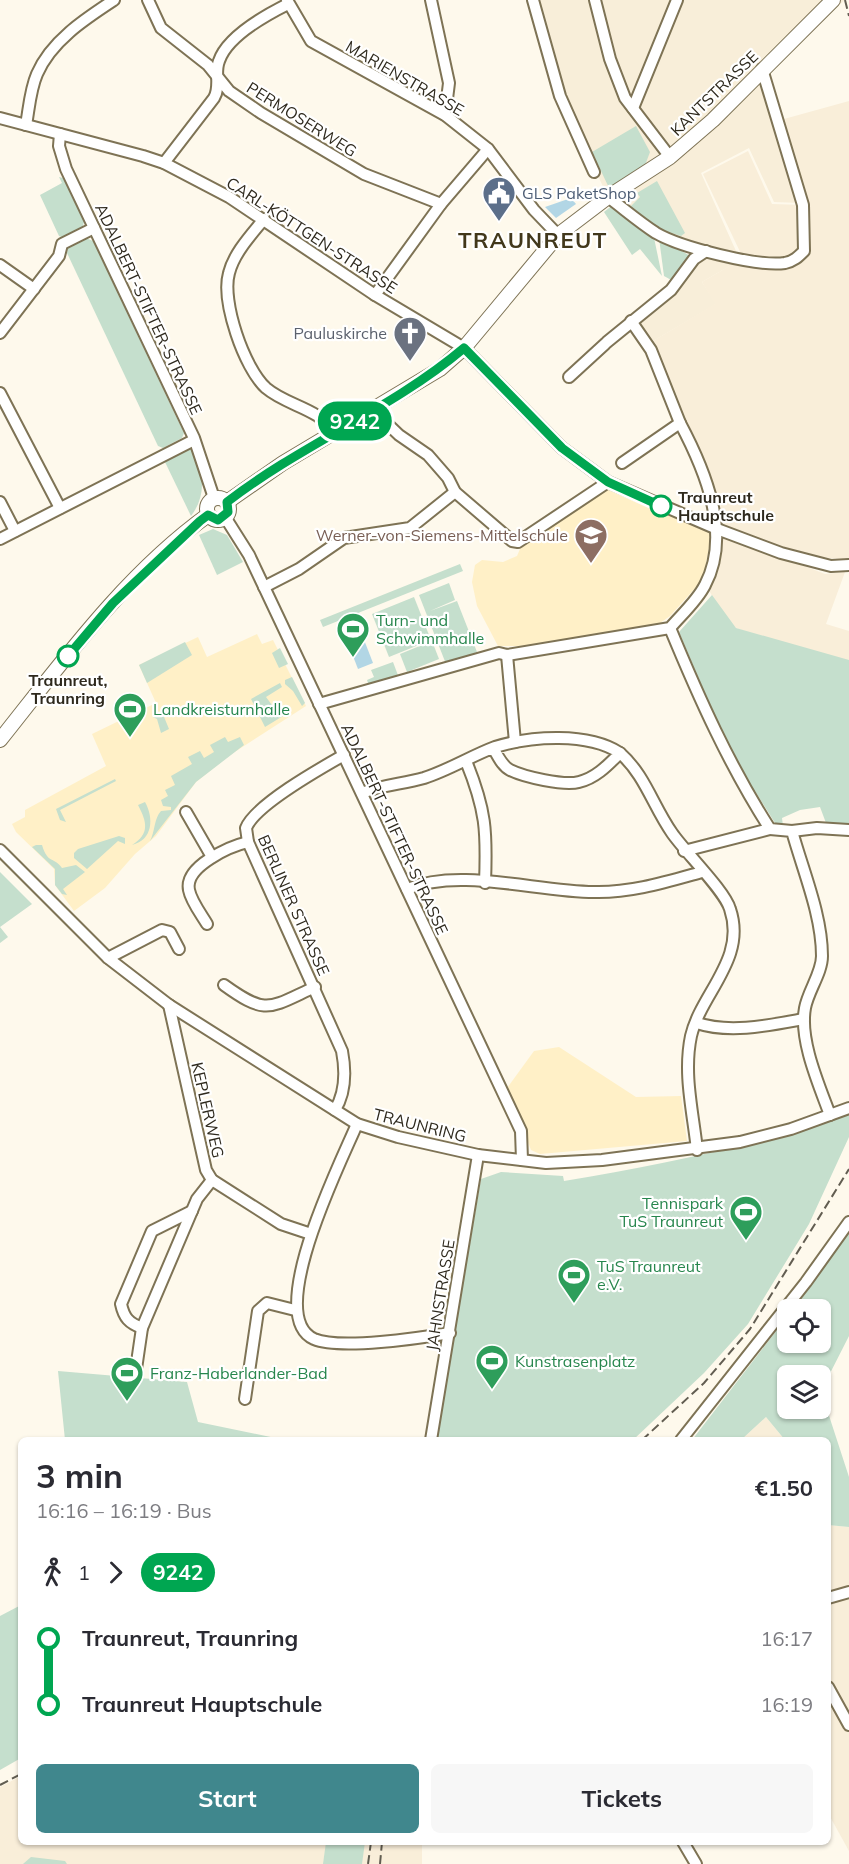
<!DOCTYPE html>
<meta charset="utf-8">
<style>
body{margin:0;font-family:Mulish,sans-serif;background:#f7f7f7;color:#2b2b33;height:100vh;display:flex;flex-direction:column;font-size:22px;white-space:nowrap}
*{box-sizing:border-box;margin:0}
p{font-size:20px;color:#7c7c81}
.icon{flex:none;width:33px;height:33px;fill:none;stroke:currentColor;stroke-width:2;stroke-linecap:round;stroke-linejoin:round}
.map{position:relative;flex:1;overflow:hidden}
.panel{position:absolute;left:18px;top:1437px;width:813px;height:408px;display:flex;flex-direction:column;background:#fff;border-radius:9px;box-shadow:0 2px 4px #0004}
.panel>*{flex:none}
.badge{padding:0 12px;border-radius:20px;font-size:21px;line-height:39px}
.buttons{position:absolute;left:777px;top:1299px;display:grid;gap:12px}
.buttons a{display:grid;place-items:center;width:54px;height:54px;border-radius:9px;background:#fff;box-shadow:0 2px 4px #0004;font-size:30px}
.map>.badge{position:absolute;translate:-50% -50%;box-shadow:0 0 0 3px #fff}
.legs{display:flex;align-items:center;gap:9px;height:66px;padding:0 18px;font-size:20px}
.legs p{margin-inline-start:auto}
.overview{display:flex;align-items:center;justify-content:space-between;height:102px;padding:0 18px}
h1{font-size:33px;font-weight:700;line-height:45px}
.cta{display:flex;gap:12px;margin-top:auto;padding:12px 18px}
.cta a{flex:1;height:69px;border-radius:9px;background:#40878d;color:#fff;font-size:24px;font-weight:700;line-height:69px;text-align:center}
.cta a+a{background:#f7f7f7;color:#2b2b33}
ul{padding:0 18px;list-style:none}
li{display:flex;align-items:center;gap:21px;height:66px;font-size:22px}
li i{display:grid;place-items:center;width:9px;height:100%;margin:0 8px;background:currentColor}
li i::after{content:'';width:15px;height:15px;margin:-8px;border:4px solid;border-radius:50%;background:#fff}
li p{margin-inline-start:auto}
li:first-child i{background:linear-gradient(#0000 50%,currentColor 0)}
li:last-child i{background:linear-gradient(currentColor 50%,#0000 0)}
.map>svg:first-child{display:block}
.commercial{fill:#f8eed9}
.industrial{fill:#f9eed9}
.built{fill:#fff0c7}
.green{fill:#c5dfcd;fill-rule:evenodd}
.water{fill:#b2d6e5}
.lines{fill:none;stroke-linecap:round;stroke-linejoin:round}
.minor-casing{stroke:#7e7355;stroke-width:14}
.major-casing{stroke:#7e7355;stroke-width:16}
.minor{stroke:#fff;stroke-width:10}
.major{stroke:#fff;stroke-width:14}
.rail{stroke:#625d51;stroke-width:2;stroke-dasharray:9 4.5;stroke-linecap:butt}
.line-1-casing{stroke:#fff;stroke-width:14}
.line-1{stroke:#00a651;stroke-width:9}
.stop-1-dot{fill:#fff;stroke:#00a651;stroke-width:3}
.labels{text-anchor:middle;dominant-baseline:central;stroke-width:4.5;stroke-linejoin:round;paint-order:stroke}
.street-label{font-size:16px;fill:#2e291d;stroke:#fff}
.service-label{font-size:16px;fill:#4e5e75;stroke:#fff;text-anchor:start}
.worship-label{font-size:16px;fill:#5b616d;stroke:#fff;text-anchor:end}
.stop-label{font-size:16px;font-weight:bold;fill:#2e291d;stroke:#fff;text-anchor:start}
.education-label{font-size:16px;fill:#785e54;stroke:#fff;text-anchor:end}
.leisure-label{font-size:16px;fill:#27864d;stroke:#fff;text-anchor:start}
.district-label{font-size:22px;font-weight:bold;letter-spacing:1.5px;fill:#42381c;stroke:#fff}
</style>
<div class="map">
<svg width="849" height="1864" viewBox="0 0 849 1864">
<rect width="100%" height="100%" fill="#fef9ec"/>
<g class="commercial">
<path d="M 532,0 L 845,0 L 766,70 L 801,203 L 774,202 L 749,148 L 701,173 L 740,260 L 702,282 L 716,304 L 648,344 L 631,321 L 655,303 L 694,259 L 693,249 L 669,239 L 608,197 L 560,96 Z"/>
<path d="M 766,1417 L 785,1440 L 741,1440 Z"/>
<path d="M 828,1525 L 849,1527 L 849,1851 L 828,1813 Z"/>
</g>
<g class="industrial">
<path d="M 849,101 L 849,560 L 781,553 L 724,526 L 648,344 L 715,304 L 702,282 L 743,258 L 703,174 L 748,151 L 772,204 L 803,205 L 784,119 Z"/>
<path d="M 720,533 L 825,574 L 845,572 L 826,624 L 849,631 L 849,667 L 736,628 L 720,610 L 707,587 Z"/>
<path d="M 21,1776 L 21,1842 L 422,1842 L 422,1864 L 0,1864 L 0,1787 Z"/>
</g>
<g class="built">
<path d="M 608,482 L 717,529 L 711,537 L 704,574 L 699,584 L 670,616 L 656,626 L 521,646 L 498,646 L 477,606 L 472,582 L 475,565 L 482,560 L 503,562 L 517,556 L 523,542 Z"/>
<path d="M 257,634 L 262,644 L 273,640 L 306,706 L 230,755 L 196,782 L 156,836 L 135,854 L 105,888 L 74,911 L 55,885 L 54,869 L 16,832 L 12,824 L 25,817 L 25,810 L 106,766 L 92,734 L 156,703 L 139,665 L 198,637 L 207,657 Z"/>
<path d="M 559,1047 L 636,1097 L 681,1096 L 687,1141 L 540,1154 L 531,1150 L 507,1088 L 534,1051 Z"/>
</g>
<g class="green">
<path d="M 636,126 L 650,152 L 644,168 L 610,190 L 592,152 Z"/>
<path d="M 59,177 L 63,178 L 84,222 L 82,229 L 64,238 L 59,236 L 40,195 L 62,183 Z"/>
<path d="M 657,181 L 685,233 L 681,236 L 659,229 L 631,206 L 640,197 L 637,193 Z"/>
<path d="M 614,204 L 653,233 L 662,276 L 640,249 L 632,255 L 604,212 Z"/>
<path d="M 86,238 L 93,241 L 184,433 L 182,438 L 163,448 L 158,446 L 67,253 L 68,246 Z"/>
<path d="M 659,238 L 692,257 L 673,281 L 664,276 Z"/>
<path d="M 188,449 L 192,450 C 204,472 207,495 191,516 L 165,462 Z"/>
<path d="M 213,529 L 227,535 L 243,562 L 217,575 L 199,535 Z"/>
<path d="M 460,564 L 463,571 L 323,627 L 320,620 Z"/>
<path d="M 449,583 L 455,600 L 430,611 L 457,601 L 477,652 L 446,664 L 419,595 Z"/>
<path d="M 712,595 L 736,628 L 849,660 L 849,825 L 826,823 L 820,807 L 800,810 L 782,818 L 783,826 L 775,823 L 755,791 L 751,793 L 733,760 L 679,632 Z"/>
<path d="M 414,597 L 431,640 L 389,657 L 372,614 Z"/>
<path d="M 432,641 L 439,659 L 407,672 L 400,654 Z"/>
<path d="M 185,642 L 192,655 L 147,683 L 139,665 Z"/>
<path d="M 280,648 L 288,664 L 279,668 L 272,653 Z"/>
<path d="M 393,662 L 399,678 L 369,686 L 367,680 L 374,677 L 371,670 Z"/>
<path d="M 292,677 L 305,703 L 302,706 L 293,691 L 285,684 L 285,680 Z"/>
<path d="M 280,683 L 282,687 L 266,697 L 275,709 L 279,707 L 283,716 L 265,727 L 251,699 Z"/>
<path d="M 162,712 L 169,729 L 161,733 L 157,719 L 153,717 Z"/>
<path d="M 225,737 L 228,742 L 240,737 L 244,745 L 196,782 L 150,841 C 155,832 154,818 161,811 L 171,810 L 171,807 L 163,806 L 161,800 L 168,796 L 165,790 L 175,785 L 171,776 L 192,764 L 188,757 L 200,751 L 204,758 L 214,752 L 210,745 Z"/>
<path d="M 115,779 L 116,781 L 60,810 L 66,822 L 60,820 L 56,809 Z"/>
<path d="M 145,802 C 154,818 153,840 132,845 C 150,834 147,822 138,805 Z"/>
<path d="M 119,836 L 125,838 L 125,844 L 118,841 L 87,869 L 74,858 L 74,853 L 78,849 Z"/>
<path d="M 36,845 L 42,845 C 48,865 54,856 62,868 L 76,865 L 85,872 L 63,889 L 67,895 L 62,894 L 55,885 L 55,869 L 32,847 Z"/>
<path d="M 0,872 L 32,904 L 0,927 L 8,937 L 0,943 Z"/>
<path d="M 849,1115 L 849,1137 L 809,1224 L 748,1324 L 704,1373 L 633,1440 L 436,1440 L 481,1179 L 501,1172 L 563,1176 L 564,1181 C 661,1165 755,1145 849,1115 Z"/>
<path d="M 849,1232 L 849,1336 L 821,1391 L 849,1477 L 849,1527 L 828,1525 L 828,1440 L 785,1440 L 766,1417 L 741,1440 L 692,1440 L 787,1317 L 788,1342 L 820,1342 L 820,1310 L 794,1309 ZM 788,1376 L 820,1376 L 820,1408 L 788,1408 Z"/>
<path d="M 58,1371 L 187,1382 L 198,1422 L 285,1440 L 65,1440 Z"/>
<path d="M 21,1605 L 21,1758 L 0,1770 L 0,1616 Z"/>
<path d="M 326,1842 L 365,1842 L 362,1864 L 323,1864 Z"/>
<path d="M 31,1857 L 65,1861 L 67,1864 L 23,1864 Z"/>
</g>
<g class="water">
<path d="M 571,198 L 576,204 L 556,218 L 545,207 Z"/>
<path d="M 361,632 L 373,663 L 358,669 L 346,638 Z"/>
</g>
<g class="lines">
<defs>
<g id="minor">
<path d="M 148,0 L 161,28 L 208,65 L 229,91 L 261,113 L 364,174 L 441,204"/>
<path d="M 287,0 L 311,41 L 445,115 L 488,149 L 534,210 L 558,235"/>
<path d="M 431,0 L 449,83 L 445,115"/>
<path d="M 533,0 L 560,96 L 594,172"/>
<path d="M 595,0 L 610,59 L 625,98 L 670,157"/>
<path d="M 633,108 L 677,0"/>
<path d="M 0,118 L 143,156 L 164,163 L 229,197 L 375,295 L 464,348 L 562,448 L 608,482 L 717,529 L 781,553 L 831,566 L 849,565"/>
<path d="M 26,125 C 29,109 30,90 37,74 C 51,41 85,19 114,0"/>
<path d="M 60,134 L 59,146 L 66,169 L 194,438 L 214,498"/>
<path d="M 164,163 L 214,98 C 221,86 214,73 219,61 C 227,37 266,15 288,4"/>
<path d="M 608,197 C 624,209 639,222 656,233 C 680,247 757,267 785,263 C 794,261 798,257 804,251 L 803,205 L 762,69"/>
<path d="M 264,219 C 251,235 234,253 229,273 C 221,301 244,368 266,388 C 287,406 319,408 334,432"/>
<path d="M 0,265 L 34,289"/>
<path d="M 375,295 L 441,204 L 488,149"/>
<path d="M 0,333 L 59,256 L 62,244 L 94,228"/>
<path d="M 607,342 L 671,290 L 694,259 L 706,251"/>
<path d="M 569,377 L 605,344"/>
<path d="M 0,393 L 60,508"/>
<path d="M 374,411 L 399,435 L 428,455 L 448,478 L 455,492 L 512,541 L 518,542 L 608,482"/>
<path d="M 622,463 L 680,423 L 651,350 L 631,321"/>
<path d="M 0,502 L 15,531"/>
<path d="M 225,517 L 249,555 L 521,1131 L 522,1160"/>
<path d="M 0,539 L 194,440"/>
<path d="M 264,587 L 299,569 L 344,538 L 410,528 L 455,492"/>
<path d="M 670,628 C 699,698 729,765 770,829 L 792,831 C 803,871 822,915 822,956 C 822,973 808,991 805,1008 C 799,1040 819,1085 830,1115"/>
<path d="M 507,655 L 515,742"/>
<path d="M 319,704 L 499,653 L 507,655 L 670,628 C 681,615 697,601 705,585 C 732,534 705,470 680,423"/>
<path d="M 620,753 C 645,775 653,806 672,833 C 685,852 725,891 730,909 C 747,959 701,993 691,1036 C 683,1074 693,1112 697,1150"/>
<path d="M 466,761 C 486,810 487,831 485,883"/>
<path d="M 362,793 C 382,785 403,784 424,778 C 449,770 471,756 495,747 C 531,736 588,732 620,753 C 608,765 596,778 579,782 C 564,786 524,777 510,770 C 502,766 498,756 493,748"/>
<path d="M 186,812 L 212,857"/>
<path d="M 792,831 L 817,828 L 849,830"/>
<path d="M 0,850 L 108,958 L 169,1005 L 357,1124 L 398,1137 L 478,1155 L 546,1163 L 602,1160 L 740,1142 L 791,1129 L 849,1108"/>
<path d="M 684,851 L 770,829"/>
<path d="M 407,889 C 460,867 537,892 594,892 C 631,893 666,882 702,872"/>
<path d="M 207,924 C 201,914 191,901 189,890 C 184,866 231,846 248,842"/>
<path d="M 108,958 L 162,930 L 170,932 L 179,949"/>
<path d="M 224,985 C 267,1016 269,1008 315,987"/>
<path d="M 169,1005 L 206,1170 L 212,1180 L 281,1224 L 311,1234"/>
<path d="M 697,1023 C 730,1034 771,1025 804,1019"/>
<path d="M 335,1110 C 346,1092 346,1072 342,1051 L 248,842 L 246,828 C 255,805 321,768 344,755"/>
<path d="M 357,1124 C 342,1160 263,1316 314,1339 C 340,1350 420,1338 450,1333"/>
<path d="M 142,1328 C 129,1323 124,1318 121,1304 L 152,1231 L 192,1211"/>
<path d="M 136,1369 L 142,1328 L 197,1199 L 212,1180"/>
<path d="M 245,1399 L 258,1311 L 267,1303 L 295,1310"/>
<path d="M 431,1440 L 478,1155"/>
<path d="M 681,1440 L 806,1282 L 849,1222"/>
<path d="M 828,1598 L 849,1592"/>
<path d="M 828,1687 L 849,1725"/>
<path d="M 683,1842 L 696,1864"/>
</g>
<g id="major">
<circle cx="218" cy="509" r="11"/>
<path d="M 227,502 L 283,463 L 440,369 L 464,348 L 558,235 L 608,197 L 670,157 L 713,120 L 833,0"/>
<path d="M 0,740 C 63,661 126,574 208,515"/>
</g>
</defs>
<use href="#minor" class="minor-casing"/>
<use href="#major" class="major-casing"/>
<use href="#minor" class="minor"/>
<use href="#major" class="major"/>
<g class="rail">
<path d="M 845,0 L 849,16"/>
<path d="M 642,1440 L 704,1383 L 750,1329 L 849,1169"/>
<path d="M 0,1785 L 21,1774"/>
<path d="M 368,1864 L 371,1842"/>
<path d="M 380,1864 L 382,1842"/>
</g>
</g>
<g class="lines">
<defs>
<path id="line-1" d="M 68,656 L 113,603 L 200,521 L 208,515 L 218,520 L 228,512 L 227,502 C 302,444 392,409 464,348 L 562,448 L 608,482 L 661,506"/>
</defs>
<use href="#line-1" class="line-1-casing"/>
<use href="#line-1" class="line-1"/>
</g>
<defs>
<symbol id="civic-pin" viewBox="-11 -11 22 30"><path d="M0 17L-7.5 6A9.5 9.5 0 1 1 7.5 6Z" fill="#5c6f8a" stroke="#fff"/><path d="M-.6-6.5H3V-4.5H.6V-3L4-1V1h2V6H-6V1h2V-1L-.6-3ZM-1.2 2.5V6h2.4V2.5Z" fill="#fff"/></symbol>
<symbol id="church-pin" viewBox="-11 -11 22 30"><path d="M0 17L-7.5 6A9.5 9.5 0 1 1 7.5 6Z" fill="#6b7280" stroke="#fff"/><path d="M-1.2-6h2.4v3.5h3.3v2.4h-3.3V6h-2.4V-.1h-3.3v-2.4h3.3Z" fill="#fff"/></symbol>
<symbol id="school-pin" viewBox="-11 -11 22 30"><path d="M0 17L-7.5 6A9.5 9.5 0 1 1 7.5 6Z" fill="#8d6e63" stroke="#fff"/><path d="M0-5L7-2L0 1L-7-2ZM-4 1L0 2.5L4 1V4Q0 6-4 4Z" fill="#fff"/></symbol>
<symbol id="stadium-pin" viewBox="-11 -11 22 30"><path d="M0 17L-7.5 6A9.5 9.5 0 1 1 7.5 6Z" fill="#2e9e5b" stroke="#fff"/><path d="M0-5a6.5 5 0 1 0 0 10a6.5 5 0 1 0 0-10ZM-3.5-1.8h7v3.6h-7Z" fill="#fff"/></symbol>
</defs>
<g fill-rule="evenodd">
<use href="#civic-pin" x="480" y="174" width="38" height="52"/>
<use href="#church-pin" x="391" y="314" width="38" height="52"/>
<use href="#school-pin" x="572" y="516" width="38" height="52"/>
<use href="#stadium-pin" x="334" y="610" width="38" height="52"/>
<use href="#stadium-pin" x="111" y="690" width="38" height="52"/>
<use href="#stadium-pin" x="727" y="1193" width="38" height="52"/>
<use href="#stadium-pin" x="555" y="1256" width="38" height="52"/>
<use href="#stadium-pin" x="473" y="1342" width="38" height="52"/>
<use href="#stadium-pin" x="108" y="1354" width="38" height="52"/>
</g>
<g class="stop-1-dot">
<circle cx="661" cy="506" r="10"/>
<circle cx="68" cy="656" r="10"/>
</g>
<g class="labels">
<g class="street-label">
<text transform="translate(405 78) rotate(30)">MARIENSTRASSE</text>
<text transform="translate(714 93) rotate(-44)">KANTSTRASSE</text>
<text transform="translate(302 119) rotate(32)">PERMOSERWEG</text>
<text transform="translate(312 235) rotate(33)">CARL-KÖTTGEN-STRASSE</text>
<text transform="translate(149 309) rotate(65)">ADALBERT-STIFTER-STRASSE</text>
<text transform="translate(395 829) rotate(65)">ADALBERT-STIFTER-STRASSE</text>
<text transform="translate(294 905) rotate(66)">BERLINER STRASSE</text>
<text transform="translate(208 1110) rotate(77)">KEPLERWEG</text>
<text transform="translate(420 1125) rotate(14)">TRAUNRING</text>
<text transform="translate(440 1295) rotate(-81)">JAHNSTRASSE</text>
</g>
<g class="service-label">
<text x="522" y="193">GLS PaketShop</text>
</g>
<g class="worship-label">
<text x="387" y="333">Pauluskirche</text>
</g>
<g class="stop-label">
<text x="678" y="497">Traunreut<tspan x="678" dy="18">Hauptschule</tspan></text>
<text x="68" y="680" text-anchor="middle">Traunreut,<tspan x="68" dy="18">Traunring</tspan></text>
</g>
<g class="education-label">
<text x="568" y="535">Werner-von-Siemens-Mittelschule</text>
</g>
<g class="leisure-label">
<text x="376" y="620">Turn- und<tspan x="376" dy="18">Schwimmhalle</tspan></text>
<text x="153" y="709">Landkreisturnhalle</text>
<text x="723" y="1203" text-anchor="end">Tennispark<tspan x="723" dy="18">TuS Traunreut</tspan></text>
<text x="597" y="1266">TuS Traunreut<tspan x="597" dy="18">e.V.</tspan></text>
<text x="515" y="1361">Kunstrasenplatz</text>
<text x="150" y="1373">Franz-Haberlander-Bad</text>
</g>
<g class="district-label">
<text x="533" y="240">TRAUNREUT</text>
</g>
</g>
</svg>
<div class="buttons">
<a><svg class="icon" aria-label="locate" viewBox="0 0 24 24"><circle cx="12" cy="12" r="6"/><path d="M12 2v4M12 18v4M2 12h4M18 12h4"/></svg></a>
<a><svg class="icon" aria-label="layers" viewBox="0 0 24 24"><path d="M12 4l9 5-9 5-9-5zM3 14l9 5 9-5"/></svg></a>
</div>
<b class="badge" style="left:355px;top:421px;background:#00a651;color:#fff">9242</b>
<section class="panel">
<div class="overview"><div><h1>3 min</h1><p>16:16 – 16:19 · Bus</p></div><b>€1.50</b></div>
<div class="legs"><svg class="icon" aria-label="walk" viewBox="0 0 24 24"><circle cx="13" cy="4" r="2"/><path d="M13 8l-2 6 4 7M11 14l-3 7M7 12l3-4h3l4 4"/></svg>1<svg class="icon" aria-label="forward" viewBox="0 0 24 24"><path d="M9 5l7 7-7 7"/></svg><b class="badge" style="background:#00a651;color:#fff">9242</b></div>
<ul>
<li><i style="color:#00a651"></i><b>Traunreut, Traunring</b><p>16:17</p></li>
<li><i style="color:#00a651"></i><b>Traunreut Hauptschule</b><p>16:19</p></li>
</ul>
<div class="cta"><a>Start</a><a>Tickets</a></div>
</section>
</div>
